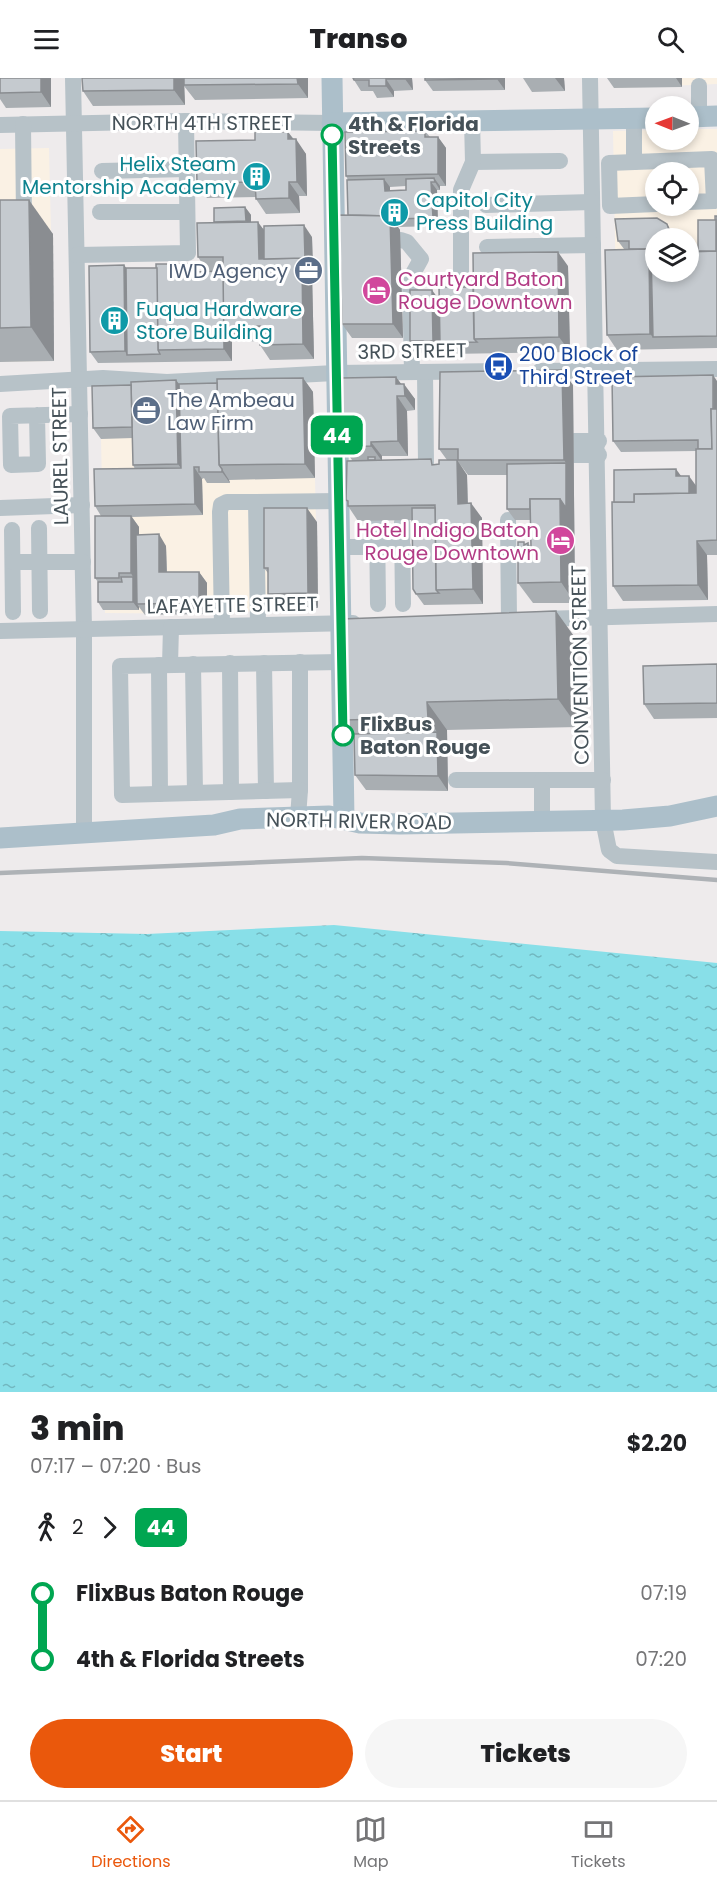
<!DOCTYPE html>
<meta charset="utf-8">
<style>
body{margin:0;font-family:Poppins,sans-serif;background:#f6f6f6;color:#202124;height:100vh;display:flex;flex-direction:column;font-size:22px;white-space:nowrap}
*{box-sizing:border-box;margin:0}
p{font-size:20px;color:#757577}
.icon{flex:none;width:33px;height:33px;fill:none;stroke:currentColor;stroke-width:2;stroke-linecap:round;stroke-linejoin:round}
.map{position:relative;height:1314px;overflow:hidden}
.side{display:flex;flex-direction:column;background:#fff;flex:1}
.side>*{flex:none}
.badge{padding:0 12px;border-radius:9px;font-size:21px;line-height:39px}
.needle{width:39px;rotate:271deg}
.fabs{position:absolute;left:645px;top:18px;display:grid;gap:12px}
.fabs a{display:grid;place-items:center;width:54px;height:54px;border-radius:50%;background:#fff;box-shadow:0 3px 9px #0003;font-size:30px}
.map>.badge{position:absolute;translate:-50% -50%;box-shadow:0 0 0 3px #fff}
.legs{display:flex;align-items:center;gap:9px;height:66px;padding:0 30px;font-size:20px}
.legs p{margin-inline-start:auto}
.overview{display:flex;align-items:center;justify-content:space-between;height:102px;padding:0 30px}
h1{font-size:33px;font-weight:800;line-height:45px}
.button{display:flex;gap:12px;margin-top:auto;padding:12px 30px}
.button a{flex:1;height:69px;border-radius:36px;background:#ea580c;color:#fff;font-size:24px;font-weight:800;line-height:69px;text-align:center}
.button a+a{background:#f6f6f6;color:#202124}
ul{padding:0 30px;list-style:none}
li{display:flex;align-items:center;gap:21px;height:66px;font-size:22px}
li i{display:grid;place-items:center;width:9px;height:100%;margin:0 8px;background:currentColor}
li i::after{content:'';width:15px;height:15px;margin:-8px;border:4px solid;border-radius:50%;background:#fff}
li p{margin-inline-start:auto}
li:first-child i{background:linear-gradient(#0000 50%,currentColor 0)}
li:last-child i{background:linear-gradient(currentColor 50%,#0000 0)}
header{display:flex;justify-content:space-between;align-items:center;height:78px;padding:0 30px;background:#fff;font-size:27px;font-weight:800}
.dock{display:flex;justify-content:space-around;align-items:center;height:84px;border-top:2px solid #e0e0e0;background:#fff;font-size:16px;color:#757577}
.dock a{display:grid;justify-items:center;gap:3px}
.dock .selected{color:#ea580c}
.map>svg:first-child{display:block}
.commercial{fill:#faf1e4;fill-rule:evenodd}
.water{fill:url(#water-ripples)}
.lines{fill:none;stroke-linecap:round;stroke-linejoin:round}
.minor{stroke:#b7c2c8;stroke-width:16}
.major{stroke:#acbfca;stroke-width:21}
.rail{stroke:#aeb2b6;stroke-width:4.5}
.wall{fill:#a9aeb2;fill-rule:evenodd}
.shaded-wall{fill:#8a8d91}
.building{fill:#c5cacf;stroke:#8a8d91;stroke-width:1.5}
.line-1-casing{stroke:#fff;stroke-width:14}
.line-1{stroke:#00a651;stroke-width:9}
.stop-1-dot{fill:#fff;stroke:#00a651;stroke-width:3}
.labels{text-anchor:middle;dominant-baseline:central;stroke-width:6;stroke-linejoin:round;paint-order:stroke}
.street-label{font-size:20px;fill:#455158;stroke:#fff}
.stop-label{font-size:20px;font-weight:bold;fill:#455158;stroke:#fff;text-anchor:start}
.culture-label{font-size:20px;fill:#0d838f;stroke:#fff;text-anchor:start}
.service-label{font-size:20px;fill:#4e5e75;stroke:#fff;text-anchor:end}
.hotel-label{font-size:20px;fill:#b23c85;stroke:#fff;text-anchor:start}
.transit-label{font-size:20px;fill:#164399;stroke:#fff;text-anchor:start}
</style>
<header><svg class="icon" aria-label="menu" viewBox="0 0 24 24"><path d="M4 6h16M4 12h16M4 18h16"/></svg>Transo<svg class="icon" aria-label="search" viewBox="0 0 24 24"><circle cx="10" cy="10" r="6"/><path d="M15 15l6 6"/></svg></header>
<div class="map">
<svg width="717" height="1314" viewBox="0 0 717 1314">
<defs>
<pattern id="water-ripples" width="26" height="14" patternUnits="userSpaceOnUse" patternTransform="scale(1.5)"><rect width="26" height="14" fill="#88dfe8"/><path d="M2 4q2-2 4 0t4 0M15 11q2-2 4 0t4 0" fill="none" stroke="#71b7bf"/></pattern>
</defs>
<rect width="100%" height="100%" fill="#eeebec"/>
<g class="commercial">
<path d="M 614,0 L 717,0 L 717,6 L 614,10 Z"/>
<path d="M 689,51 L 717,51 L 717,269 L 617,272 L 613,53 L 655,52 L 656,62 L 688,62 ZM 656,94 L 688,94 L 688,128 L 656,128 ZM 656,160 L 688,160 L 688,194 L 656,194 Z"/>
<path d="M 49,70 L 54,283 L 0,284 L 0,71 Z"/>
<path d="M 313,314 L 318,530 L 207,536 L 105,535 L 100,319 Z"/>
</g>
<path class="water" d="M 334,847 L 717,885 L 717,1314 L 0,1314 L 0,853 L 147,856 Z"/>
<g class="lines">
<g class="minor">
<path d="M 73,0 L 84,551 L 84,755"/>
<path d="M 590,0 L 603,742 L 609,772 L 617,778 L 717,784"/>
<path d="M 699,8 L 699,39"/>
<path d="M 634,40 L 634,84"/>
<path d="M 0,47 L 186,43 L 332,45"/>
<path d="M 473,84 L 560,83"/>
<path d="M 102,93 L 187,91"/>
<path d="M 656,126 L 610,128 L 609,85 L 712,81 L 714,123 L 688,124"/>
<path d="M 486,127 L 592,124"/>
<path d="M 100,134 L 187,134"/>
<path d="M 0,140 L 24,140 L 23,46"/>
<path d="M 401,162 L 407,164 L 421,181 L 410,201 L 412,294"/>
<path d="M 487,169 L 593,167"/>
<path d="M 77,177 L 188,175 L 186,43"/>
<path d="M 461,202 L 461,112 L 473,84 L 472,42"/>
<path d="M 540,293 L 717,291"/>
<path d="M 425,294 L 426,386"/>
<path d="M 0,306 L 103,300 L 167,304 L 335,295 L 503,293"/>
<path d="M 37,337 L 38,386 L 11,387 L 10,338 L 80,336"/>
<path d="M 574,363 L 599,363"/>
<path d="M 574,377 L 599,377"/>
<path d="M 256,424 L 339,423"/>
<path d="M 0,430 L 82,427"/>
<path d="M 508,442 L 509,542"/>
<path d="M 402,444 L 403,526"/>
<path d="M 377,445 L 378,526"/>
<path d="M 39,450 L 40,533"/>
<path d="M 12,452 L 13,534"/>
<path d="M 339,469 L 403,469"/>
<path d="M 13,484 L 83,484"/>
<path d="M 541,541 L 717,536"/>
<path d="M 222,548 L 220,434 L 221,427 L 227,424 L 256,424 L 258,547"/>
<path d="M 0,553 L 353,545"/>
<path d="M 300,584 L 300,712"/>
<path d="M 230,585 L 231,714"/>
<path d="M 264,585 L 266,713"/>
<path d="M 193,586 L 195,715"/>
<path d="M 159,587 L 160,716"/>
<path d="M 170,587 L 171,549"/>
<path d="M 456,702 L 603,702"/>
<path d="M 298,739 L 300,712 L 122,717 L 120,588 L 341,584"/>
<path d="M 542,742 L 542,702"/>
</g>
<g class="major">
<path d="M 332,0 L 344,741"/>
<path d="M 688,39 L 717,38"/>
<path d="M 332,45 L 656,40"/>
<path d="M 0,760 L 214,747 L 240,741 L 329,738 L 360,745 L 400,746 L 623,742 L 670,738 L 717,728"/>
</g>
<path class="rail" d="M 0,795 L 362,780 L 506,785 L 717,802"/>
</g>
<g class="wall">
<path d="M 0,0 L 51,0 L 51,29 L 6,30 L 0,21 Z"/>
<path d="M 308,0 L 308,20 L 195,22 L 184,8 L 185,27 L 93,28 L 83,13 Z"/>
<path d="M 353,0 L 412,0 L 413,12 L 394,13 L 394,19 L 377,20 L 373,13 L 361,13 L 354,2 Z"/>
<path d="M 425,0 L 505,0 L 505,12 L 433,13 L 425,2 Z"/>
<path d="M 523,0 L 564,0 L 565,13 L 532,14 Z"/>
<path d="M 607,0 L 682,0 L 682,9 L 614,10 Z"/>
<path d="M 425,53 L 430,59 L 438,59 L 446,70 L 446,108 L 440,108 L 440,112 L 437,112 L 438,148 L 398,149 L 400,152 L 403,260 L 352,260 L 342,246 L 348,137 L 348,102 L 346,98 ZM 406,108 L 406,112 L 390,113 L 390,109 Z"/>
<path d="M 288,54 L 306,76 L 307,118 L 299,118 L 300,135 L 266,136 L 256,121 L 256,119 L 207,120 L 197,105 L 255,62 Z"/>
<path d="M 0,122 L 53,156 L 54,283 L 0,284 Z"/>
<path d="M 245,129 L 251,137 L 251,144 L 264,151 L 312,159 L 313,192 L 310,192 L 312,195 L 314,281 L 270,282 L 260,267 L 260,263 L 233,264 L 232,262 L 232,283 L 98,285 L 90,274 L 124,187 L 126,190 L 156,190 L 190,186 L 196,194 L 208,194 L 198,179 L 215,144 Z"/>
<path d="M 717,138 L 717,270 L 617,272 L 607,257 L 624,171 L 618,163 L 672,152 L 678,160 L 656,160 L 656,194 L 698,173 Z"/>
<path d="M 568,188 L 570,274 L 448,276 L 440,266 L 441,274 L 418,275 L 410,263 L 439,222 L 473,209 Z"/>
<path d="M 396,299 L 401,306 L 415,321 L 415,332 L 407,333 L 408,378 L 382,378 L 382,382 L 435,387 L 439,386 L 447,382 L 439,371 L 573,307 L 575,525 L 533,525 L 518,505 L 525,466 L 528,465 L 531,469 L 531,442 L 515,442 L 507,431 L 507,397 L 468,397 L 459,385 L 467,397 L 468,425 L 482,440 L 483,526 L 424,527 L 416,516 L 413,442 L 358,443 L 348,428 L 348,426 L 346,422 L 352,382 L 343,369 Z"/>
<path d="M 303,300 L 313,314 L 315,400 L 229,402 L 230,405 L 207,405 L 204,400 L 202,401 L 203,437 L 132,439 L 139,449 L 139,457 L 166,468 L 167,494 L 199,494 L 207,505 L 207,536 L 145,537 L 139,529 L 139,532 L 103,532 L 98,524 L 98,504 L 95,500 L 101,438 L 95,428 L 135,391 L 133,387 L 133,360 L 101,361 L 93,350 L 131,307 L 176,302 L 179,306 L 217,305 Z"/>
<path d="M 717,303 L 717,477 L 707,477 L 708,522 L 623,523 L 613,508 L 614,424 L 681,398 L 696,409 L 696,373 L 621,374 L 613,363 Z"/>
<path d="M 317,444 L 318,530 L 278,530 L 268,516 L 268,495 L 264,490 Z"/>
<path d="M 576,561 L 578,649 L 447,652 L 448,713 L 366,712 L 355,697 L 354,656 L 344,642 Z"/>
<path d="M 717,586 L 717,640 L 654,641 L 644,626 Z"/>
</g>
<g class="shaded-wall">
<path d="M 41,0 L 51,0 L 51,29 L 41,14 Z"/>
<path d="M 174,0 L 184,0 L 185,27 L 174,12 Z"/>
<path d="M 297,0 L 308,0 L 308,20 L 298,6 Z"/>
<path d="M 405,0 L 412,0 L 413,12 L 405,1 Z"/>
<path d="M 497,0 L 505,0 L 505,12 L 497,1 Z"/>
<path d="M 555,0 L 564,0 L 565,13 Z"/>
<path d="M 676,0 L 682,0 L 682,9 Z"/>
<path d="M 386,1 L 394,13 L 394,19 L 386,8 Z"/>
<path d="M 288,54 L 296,65 L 296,61 L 306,76 L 307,118 L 297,104 L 288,61 Z"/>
<path d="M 438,59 L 446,70 L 446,108 L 438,96 Z"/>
<path d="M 434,100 L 440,108 L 440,112 L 435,104 Z"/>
<path d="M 384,101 L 390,109 L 390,121 L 385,113 Z"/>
<path d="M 289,104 L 299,118 L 300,135 L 289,120 Z"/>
<path d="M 431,104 L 437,112 L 438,148 L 433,140 Z"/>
<path d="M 29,122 L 53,156 L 54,283 L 31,249 Z"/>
<path d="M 245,129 L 251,137 L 251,150 L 246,143 Z"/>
<path d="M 390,138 L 400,152 L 403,260 L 393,246 Z"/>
<path d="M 258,144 L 269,159 L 269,184 L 259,181 Z"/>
<path d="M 667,146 L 672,154 L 672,152 L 678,160 L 673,160 L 669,152 Z"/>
<path d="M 304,147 L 312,159 L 313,192 L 305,180 Z"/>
<path d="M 649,171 L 656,180 L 653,259 L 650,256 Z"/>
<path d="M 558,174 L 568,188 L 570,274 L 559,259 Z"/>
<path d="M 302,180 L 312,195 L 314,281 L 303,266 Z"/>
<path d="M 190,186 L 198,197 L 190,194 Z"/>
<path d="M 124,187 L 132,198 L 127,277 L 125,273 Z"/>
<path d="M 432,212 L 440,223 L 441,274 L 433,263 Z"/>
<path d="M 224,250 L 232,262 L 232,283 L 224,271 Z"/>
<path d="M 562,292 L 573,307 L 575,525 L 561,504 L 560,421 L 566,385 L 564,382 Z"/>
<path d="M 713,297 L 717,303 L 717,378 L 714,374 Z"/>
<path d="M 396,299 L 405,311 L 404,306 L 415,321 L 415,332 L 396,306 Z"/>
<path d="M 303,300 L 313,314 L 315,400 L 305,386 Z"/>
<path d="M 176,302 L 187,317 L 189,401 L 178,386 Z"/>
<path d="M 397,318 L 407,333 L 408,378 L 398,363 Z"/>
<path d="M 371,364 L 382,378 L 382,383 L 371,368 Z"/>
<path d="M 457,382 L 467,397 L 468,441 L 458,426 Z"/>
<path d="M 194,389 L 202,401 L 203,437 L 195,426 Z"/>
<path d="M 222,391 L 229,402 L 230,405 L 222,394 Z"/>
<path d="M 676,391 L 684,402 L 676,398 Z"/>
<path d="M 689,398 L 697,409 L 697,429 L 689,418 Z"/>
<path d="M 471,425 L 482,440 L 483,526 L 473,511 Z"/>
<path d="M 307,430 L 317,444 L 318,530 L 308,515 Z"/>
<path d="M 131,438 L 139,449 L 139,526 L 137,526 L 139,529 L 139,532 L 133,524 L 133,499 L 131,495 Z"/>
<path d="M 159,456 L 166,468 L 167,506 L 159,494 Z"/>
<path d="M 697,463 L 707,477 L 708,522 L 698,507 Z"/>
<path d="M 199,494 L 207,505 L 207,536 L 199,525 Z"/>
<path d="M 556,533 L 576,561 L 578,649 L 558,621 Z"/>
<path d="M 427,624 L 447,652 L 448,713 L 438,698 L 437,654 L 428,640 Z"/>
</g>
<g class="building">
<path d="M 0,0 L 41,0 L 41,14 L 0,15 Z"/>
<path d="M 82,0 L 174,0 L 174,12 L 83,13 Z"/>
<path d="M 184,0 L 297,0 L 298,6 L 184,7 Z"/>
<path d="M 353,0 L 405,0 L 405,1 L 386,1 L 386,8 L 369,8 L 369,2 L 354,2 Z"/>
<path d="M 425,0 L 497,0 L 497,1 L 425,2 Z"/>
<path d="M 425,53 L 425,59 L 438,59 L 438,96 L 346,98 L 345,54 Z"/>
<path d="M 255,54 L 288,54 L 288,61 L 296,61 L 297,104 L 289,104 L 289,120 L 256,121 L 255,104 L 197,105 L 196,63 L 255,62 Z"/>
<path d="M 434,100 L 435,104 L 431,104 L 433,140 L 393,141 L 390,138 L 348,137 L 347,102 L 384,101 L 385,113 L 406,112 L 406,101 Z"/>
<path d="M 0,122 L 29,122 L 31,249 L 0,250 Z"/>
<path d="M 245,129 L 246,143 L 214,144 L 214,130 Z"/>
<path d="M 339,137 L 390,138 L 393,246 L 342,246 Z"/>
<path d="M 715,138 L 717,138 L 717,258 L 653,259 L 651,174 L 649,171 L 629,171 L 629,163 L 618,163 L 615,141 L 657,140 L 667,146 L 669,152 L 672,152 L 673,160 L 656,160 L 656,194 L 688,194 L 688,174 L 716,173 Z"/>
<rect x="698" y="142" width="18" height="31"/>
<path d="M 258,144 L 259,181 L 302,180 L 303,266 L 260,267 L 260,248 L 223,249 L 223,179 L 198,179 L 197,145 Z"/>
<path d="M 304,147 L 305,180 L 264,181 L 264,148 Z"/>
<path d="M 649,171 L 650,256 L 607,257 L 605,172 Z"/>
<path d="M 558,174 L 559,259 L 474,261 L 473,175 Z"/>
<path d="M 156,186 L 190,186 L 190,194 L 223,193 L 224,271 L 158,272 Z"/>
<path d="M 124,187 L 125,273 L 90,274 L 89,188 Z"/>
<path d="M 126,190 L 157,190 L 158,272 L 160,276 L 127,277 Z"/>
<path d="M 439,209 L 473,209 L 474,261 L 477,264 L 440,265 Z"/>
<path d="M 410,212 L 432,212 L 433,263 L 410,263 Z"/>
<path d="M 562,292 L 564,382 L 458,382 L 458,371 L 439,371 L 440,294 Z"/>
<path d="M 713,297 L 713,331 L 711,331 L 712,371 L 698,371 L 698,362 L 613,363 L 612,299 Z"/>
<path d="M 396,299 L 396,306 L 404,306 L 405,318 L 397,318 L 398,363 L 371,364 L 371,368 L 343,369 L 341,300 Z"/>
<path d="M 303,300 L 305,386 L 219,387 L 217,301 Z"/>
<path d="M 176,302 L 178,386 L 133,387 L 131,304 Z"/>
<path d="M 217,305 L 219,387 L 222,391 L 222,394 L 199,394 L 199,389 L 194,389 L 195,426 L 95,428 L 94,391 L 181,390 L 179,306 Z"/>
<path d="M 131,307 L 132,349 L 93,350 L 92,308 Z"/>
<path d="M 711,331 L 717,331 L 717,462 L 697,463 L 698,507 L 613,508 L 612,424 L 634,424 L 634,416 L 696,415 L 696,371 L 712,371 Z"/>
<rect x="368" y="379" width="7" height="3"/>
<path d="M 431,381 L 432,387 L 439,386 L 439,382 L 457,382 L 458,426 L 471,425 L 473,511 L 436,512 L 435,427 L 348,428 L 348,423 L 346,422 L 347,383 Z"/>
<path d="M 566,385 L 566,430 L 560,421 L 530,421 L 530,431 L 507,431 L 507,386 Z"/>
<path d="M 676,391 L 676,398 L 689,398 L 689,415 L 634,416 L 634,424 L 614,424 L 614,392 Z"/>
<path d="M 530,421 L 560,421 L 561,504 L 518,505 L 518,464 L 524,464 L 524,467 L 528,465 L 528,469 L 531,469 Z"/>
<path d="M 264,430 L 307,430 L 308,515 L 268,516 L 268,490 L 264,490 Z"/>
<path d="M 412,430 L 435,430 L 436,512 L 439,515 L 416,516 L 413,511 Z"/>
<path d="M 95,438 L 131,438 L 131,495 L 119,495 L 119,500 L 95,500 Z"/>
<path d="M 159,456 L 159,494 L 199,494 L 199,525 L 137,526 L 136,457 Z"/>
<path d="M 121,499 L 133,499 L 133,524 L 98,524 L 98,504 L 122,504 Z"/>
<path d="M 556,533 L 558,621 L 427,624 L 428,640 L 344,642 L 342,541 Z"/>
<path d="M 717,586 L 717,625 L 644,626 L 643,588 Z"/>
<path d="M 437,654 L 438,698 L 355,697 L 354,656 Z"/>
</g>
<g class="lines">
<defs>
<path id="line-1" d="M 332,57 L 343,657"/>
</defs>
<use href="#line-1" class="line-1-casing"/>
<use href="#line-1" class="line-1"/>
</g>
<defs>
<symbol id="building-disc" viewBox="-11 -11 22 22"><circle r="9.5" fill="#0f9aa8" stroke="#fff"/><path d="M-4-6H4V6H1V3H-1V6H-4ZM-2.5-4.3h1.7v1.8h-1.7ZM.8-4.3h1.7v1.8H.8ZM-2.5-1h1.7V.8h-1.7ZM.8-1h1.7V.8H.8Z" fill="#fff"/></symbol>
<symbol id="office-disc" viewBox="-11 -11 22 22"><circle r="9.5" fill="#5c6f8a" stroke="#fff"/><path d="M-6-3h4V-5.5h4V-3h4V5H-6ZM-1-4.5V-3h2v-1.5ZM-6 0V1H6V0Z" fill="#fff"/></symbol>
<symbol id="hotel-disc" viewBox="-11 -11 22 22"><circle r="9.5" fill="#d1479c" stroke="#fff"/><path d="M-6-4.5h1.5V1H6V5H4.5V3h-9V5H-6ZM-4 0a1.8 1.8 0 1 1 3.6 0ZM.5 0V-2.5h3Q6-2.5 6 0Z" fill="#fff"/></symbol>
<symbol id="bus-disc" viewBox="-11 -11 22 22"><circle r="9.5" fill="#1a4fb4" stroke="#fff"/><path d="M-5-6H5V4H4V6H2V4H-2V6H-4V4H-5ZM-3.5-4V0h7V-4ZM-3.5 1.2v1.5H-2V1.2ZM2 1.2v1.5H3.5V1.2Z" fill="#fff"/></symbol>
</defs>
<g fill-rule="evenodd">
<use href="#building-disc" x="240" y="82" width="33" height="33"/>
<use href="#building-disc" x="378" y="118" width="33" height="33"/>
<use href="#office-disc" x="292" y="176" width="33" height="33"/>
<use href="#hotel-disc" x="360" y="196" width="33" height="33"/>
<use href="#building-disc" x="98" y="226" width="33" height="33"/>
<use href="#bus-disc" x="482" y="272" width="33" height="33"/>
<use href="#office-disc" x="130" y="316" width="33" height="33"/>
<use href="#hotel-disc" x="544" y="446" width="33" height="33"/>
</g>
<g class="stop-1-dot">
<circle cx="332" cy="57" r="10"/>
<circle cx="343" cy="657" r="10"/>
</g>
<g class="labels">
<g class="street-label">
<text x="202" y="45">NORTH 4TH STREET</text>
<text transform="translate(412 273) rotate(-1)">3RD STREET</text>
<text transform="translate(60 378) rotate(-91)">LAUREL STREET</text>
<text transform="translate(232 527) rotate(-1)">LAFAYETTE STREET</text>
<text transform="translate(580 587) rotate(-91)">CONVENTION STREET</text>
<text transform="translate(359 743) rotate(1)">NORTH RIVER ROAD</text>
</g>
<g class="stop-label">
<text x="348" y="46">4th &amp; Florida<tspan x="348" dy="23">Streets</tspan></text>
<text x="360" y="646">FlixBus<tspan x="360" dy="23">Baton Rouge</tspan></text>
</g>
<g class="culture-label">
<text x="236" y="86" text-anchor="end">Helix Steam<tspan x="236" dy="23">Mentorship Academy</tspan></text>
<text x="416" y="122">Capitol City<tspan x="416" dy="23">Press Building</tspan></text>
<text x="136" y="231">Fuqua Hardware<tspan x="136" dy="23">Store Building</tspan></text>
</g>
<g class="service-label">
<text x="288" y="193">IWD Agency</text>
<text x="167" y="322" text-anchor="start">The Ambeau<tspan x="167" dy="23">Law Firm</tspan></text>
</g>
<g class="hotel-label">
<text x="398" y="201">Courtyard Baton<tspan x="398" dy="23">Rouge Downtown</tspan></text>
<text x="539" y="452" text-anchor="end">Hotel Indigo Baton<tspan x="539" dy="23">Rouge Downtown</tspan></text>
</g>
<g class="transit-label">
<text x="519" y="276">200 Block of<tspan x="519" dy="23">Third Street</tspan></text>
</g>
</g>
</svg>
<div class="fabs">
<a><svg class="needle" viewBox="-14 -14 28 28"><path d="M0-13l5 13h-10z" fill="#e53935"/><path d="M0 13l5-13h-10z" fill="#757577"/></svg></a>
<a><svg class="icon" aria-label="locate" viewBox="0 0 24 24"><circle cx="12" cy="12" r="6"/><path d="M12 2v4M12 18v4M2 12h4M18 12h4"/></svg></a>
<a><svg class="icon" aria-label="layers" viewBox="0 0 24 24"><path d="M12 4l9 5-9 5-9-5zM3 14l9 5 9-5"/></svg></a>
</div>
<b class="badge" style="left:337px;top:357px;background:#00a651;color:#fff">44</b>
</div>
<section class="side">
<div class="overview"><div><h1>3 min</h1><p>07:17 – 07:20 · Bus</p></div><b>$2.20</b></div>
<div class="legs"><svg class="icon" aria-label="walk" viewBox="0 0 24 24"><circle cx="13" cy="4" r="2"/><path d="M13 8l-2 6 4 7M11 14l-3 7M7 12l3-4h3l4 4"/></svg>2<svg class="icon" aria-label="forward" viewBox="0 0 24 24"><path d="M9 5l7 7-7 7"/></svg><b class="badge" style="background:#00a651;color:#fff">44</b></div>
<ul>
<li><i style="color:#00a651"></i><b>FlixBus Baton Rouge</b><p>07:19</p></li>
<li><i style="color:#00a651"></i><b>4th &amp; Florida Streets</b><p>07:20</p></li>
</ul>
<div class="button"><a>Start</a><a>Tickets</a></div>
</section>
<nav class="dock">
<a class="selected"><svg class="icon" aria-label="directions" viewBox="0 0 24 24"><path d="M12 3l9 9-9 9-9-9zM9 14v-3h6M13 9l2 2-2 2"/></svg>Directions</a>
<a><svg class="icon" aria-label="map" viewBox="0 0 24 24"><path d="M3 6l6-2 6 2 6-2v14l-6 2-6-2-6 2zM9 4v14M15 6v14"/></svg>Map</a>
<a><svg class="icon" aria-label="tickets" viewBox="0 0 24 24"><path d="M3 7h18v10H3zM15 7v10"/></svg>Tickets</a>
</nav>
